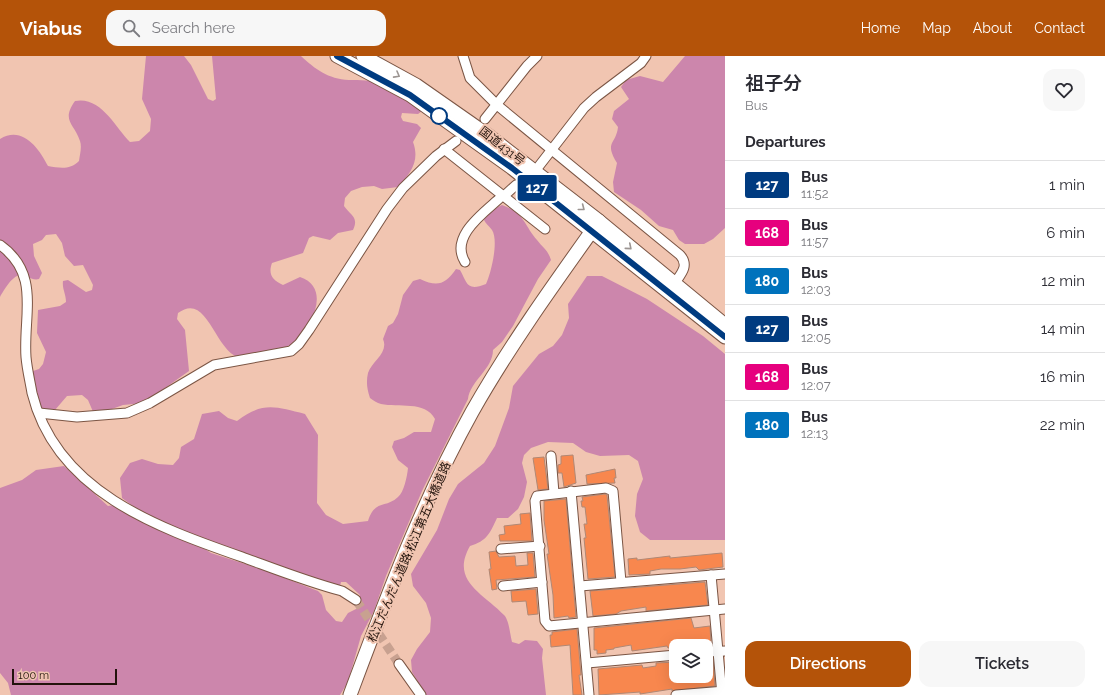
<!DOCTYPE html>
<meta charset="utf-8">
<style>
body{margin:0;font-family:Raleway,"Noto Sans JP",sans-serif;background:#f7f7f7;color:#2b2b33;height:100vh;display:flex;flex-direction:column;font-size:15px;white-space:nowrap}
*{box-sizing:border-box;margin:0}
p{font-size:13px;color:#7c7c81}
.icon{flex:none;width:22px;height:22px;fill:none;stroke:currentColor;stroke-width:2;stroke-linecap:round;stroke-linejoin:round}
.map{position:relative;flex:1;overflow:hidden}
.sheet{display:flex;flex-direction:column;background:#fff;width:380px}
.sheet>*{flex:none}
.badge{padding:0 8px;border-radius:3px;font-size:14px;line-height:26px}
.buttons{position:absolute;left:669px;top:583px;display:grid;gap:8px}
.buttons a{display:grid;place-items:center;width:44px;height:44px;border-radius:8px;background:#fff;box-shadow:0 4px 16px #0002;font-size:20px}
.scale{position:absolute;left:12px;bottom:10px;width:105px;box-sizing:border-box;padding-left:4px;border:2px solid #22130c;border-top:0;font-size:11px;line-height:14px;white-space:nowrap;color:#22130c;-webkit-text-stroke:3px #f1c5b1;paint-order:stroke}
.map>.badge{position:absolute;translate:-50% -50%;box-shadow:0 0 0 2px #fff}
h2{padding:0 20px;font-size:15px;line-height:36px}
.round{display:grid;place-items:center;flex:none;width:42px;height:42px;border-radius:12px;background:#f7f7f7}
.head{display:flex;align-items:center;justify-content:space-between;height:68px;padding:0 20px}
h1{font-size:19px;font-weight:600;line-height:30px}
.action{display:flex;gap:8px;margin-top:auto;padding:8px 20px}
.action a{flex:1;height:46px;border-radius:12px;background:#b45309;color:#fff;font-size:16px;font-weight:600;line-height:46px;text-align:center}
.action a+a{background:#f7f7f7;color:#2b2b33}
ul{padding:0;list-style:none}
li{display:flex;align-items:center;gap:12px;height:48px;padding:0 20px;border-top:1px solid #e1e1e2}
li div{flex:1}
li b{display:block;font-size:15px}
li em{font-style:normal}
li .badge{min-width:44px;font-weight:700;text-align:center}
header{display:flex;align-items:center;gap:24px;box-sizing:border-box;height:56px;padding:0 20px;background:#b45309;color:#fff}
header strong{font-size:19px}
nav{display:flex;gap:22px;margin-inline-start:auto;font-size:14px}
.search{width:280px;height:36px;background:#f7f7f7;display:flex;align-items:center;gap:10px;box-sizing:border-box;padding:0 14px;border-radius:12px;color:#7c7c81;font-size:15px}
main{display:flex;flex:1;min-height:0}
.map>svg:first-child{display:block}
.green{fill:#cc86ac}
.building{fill:#f8874e;stroke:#b08875}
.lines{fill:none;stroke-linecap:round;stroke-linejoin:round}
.minor-tunnel{stroke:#c8a190;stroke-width:9;stroke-dasharray:9 4.5;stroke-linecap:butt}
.minor-casing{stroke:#7b5544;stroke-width:11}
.highway-casing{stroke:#7b5544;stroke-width:15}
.minor{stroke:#fff;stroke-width:9}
.highway{stroke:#fff;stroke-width:13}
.oneway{stroke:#9c9592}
.line-casing{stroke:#fff;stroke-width:9}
.line{stroke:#003b80;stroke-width:6}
.stop-dot{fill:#fff;stroke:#003b80;stroke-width:2}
.labels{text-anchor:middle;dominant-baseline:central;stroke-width:4;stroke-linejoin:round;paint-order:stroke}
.street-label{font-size:12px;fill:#22130c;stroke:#f1c5b1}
</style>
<header>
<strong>Viabus</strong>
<div class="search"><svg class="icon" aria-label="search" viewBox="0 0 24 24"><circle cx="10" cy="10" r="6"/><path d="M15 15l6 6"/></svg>Search here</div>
<nav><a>Home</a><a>Map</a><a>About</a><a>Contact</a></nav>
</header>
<main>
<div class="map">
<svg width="725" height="639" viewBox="0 0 725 639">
<rect width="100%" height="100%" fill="#f1c5b1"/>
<g class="green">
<path d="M 146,0 L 184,0 L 191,9 L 208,43 L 213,45 L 216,43 L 212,0 L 301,0 C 315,13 328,23 349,24 C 360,24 371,24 382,27 C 394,31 412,48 422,55 L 418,58 L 402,57 L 401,61 L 403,65 L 417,68 L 421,72 L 413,86 C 420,105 411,117 398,131 L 382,133 L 374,130 L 362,131 L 351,135 L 345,142 L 344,150 C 351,160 359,161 353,174 L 338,177 L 330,184 L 313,180 L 309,182 L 303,197 L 272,207 C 268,218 272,224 283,229 L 300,221 C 330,231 314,267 297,284 C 288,293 256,302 243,302 C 215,301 209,234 178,257 L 177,263 L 185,274 L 189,315 L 144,347 L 123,349 L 98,358 L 94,358 L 88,344 L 82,339 L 67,340 L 55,354 L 42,353 L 27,323 L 33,315 L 39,313 L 43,308 L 46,296 L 37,277 L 38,254 L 60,250 L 66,246 C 66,238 62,233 63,225 L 68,224 L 86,236 L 92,234 L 93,229 L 83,209 L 74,210 L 65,200 L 62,187 L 56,178 L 46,179 L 42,184 L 33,188 L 34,200 L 42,217 L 39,223 C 32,225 27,219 20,219 C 12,220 4,234 0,241 L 0,83 C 22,69 39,92 48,110 C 60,112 70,114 79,105 C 80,98 82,91 80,85 C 74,67 61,65 75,45 C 101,40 115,71 130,86 L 139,85 L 150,75 L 151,63 L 142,43 Z"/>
<path d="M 685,0 L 725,0 L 725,172 L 713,183 L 704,188 L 685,188 L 679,184 L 673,174 L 659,170 L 641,154 L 614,136 L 613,126 L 617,107 C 604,85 616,89 618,71 L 612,63 L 614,55 L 629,43 L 621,31 L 626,24 L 640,20 L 663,26 Z"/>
<path d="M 502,149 C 525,157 524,169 537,184 C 543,192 548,194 551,204 L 538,223 L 513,270 L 502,286 L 493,294 C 493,313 470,325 468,343 L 422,435 L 386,520 L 374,555 L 361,580 L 348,626 L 340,639 L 11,639 L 8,627 L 0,617 L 0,432 L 22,424 L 36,414 L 64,410 L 108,450 L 114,449 L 150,470 L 202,491 L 211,497 L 267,515 L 318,535 L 322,539 L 326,554 L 336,565 L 342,566 L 348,557 L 358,552 L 360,539 L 346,526 L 341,526 L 340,530 L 330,529 L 213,487 L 162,466 L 138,454 L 122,442 L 120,422 L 130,407 L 142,403 L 158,408 L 173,409 L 179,402 L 181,391 L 194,383 L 202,358 L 219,355 L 228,362 L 237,365 C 263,345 276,351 305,358 L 318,379 L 317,447 L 326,459 L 343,468 L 368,465 C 375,443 385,453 398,441 C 404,436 407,421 408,412 L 398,404 L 392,391 L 394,385 L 404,382 L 414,376 L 431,376 L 435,363 C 425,344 398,352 381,348 C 377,347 373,344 370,342 C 367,333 366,326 368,317 C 372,305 389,297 383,283 L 388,270 L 393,267 L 398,258 L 403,239 L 413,225 L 420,223 C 437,231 445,229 456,213 L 460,214 C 467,226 466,236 486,228 C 491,217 499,185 492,174 C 489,170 486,168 484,164 L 488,156 Z"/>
<path d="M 587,220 L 602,220 L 647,243 L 703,280 L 725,298 L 725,484 L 650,484 L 640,476 L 635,460 L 637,438 L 643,423 L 638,405 L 629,399 L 600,400 L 586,396 L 573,387 L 548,386 L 531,392 L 524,399 L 522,407 L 527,426 L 524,441 L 518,453 L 508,462 L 497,462 C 490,477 487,485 470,490 C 450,525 483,537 504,559 C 509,564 510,578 512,586 L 519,588 L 525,584 L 537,585 L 543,593 L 542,602 L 546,639 L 426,639 L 412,616 L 411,604 L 417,593 L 430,576 L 431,562 L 426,547 L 413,530 L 411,518 L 437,474 L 449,443 L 458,428 L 484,407 L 495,390 L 509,352 L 513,330 L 539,298 L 553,290 L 562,279 L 569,262 L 568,248 Z"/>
</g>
<g class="building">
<path d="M 573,399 L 576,427 L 564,431 L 562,417 L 558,417 L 558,409 L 561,408 L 561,400 Z"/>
<path d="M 544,401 L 548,433 L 538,434 L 533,402 Z"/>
<path d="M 615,413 L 616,422 L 614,422 L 615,427 L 587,428 L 586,419 Z"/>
<path d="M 605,438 L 607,439 L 615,521 L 588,523 L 584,482 L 586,482 L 584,468 L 587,468 L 585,451 L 582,451 L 581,445 L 583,445 L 582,441 Z"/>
<path d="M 566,443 L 576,561 L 569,562 L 568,560 L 554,562 L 553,539 L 547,498 L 549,498 L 544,464 L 544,445 Z"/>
<path d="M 530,457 L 532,485 L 500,485 L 499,479 L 505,478 L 504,470 L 521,468 L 520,458 Z"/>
<path d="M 496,495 L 499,501 L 515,500 L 516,510 L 528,509 L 527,497 L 533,497 L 535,521 L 496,524 L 497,533 L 492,534 L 489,513 L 491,513 L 489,496 Z"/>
<path d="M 722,497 L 723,511 L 699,514 L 696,511 L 680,513 L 661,513 L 650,515 L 650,518 L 629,519 L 628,503 L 637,502 L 637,504 L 670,500 L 670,502 Z"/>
<path d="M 705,526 L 708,549 L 646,555 L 646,551 L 621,555 L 616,558 L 593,560 L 590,535 Z"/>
<path d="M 536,533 L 538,558 L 528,559 L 526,545 L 512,546 L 511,535 Z"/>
<path d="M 691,562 L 694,572 L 710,570 L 711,588 L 703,589 L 703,586 L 678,589 L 676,591 L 668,592 L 667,590 L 632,595 L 631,589 L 614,592 L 614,593 L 606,594 L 606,597 L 597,598 L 597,594 L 594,594 L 594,572 Z"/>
<path d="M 577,573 L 581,619 L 579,619 L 582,639 L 573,639 L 570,589 L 551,591 L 550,579 L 552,579 L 552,576 Z"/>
<path d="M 713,602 L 715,630 L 672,635 L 672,633 L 640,638 L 640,636 L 599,639 L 598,613 L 642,609 L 643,612 L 656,610 L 656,607 L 676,606 L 676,622 L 707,620 L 706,603 Z"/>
</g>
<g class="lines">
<path class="minor-tunnel" d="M 356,544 L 399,608"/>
<defs>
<g id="minor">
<path d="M 463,0 L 470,22 L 497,49 L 680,199 C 690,210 680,219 674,228"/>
<path d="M 485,63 L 527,10 L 537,0"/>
<path d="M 444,93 L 545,173"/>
<path d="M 539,110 L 584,52 L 596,41 L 641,7 L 646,0"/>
<path d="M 505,139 L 516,129"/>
<path d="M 0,189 C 41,218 23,259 26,301 C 27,313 30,325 32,337 C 56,435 156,471 242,501 C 275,513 308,526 342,535 L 356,544"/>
<path d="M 465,206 C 449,180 485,156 501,141"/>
<path d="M 39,357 L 77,361 L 127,357 L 150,347 L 214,309 L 291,295 L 299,288 L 309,274 L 387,153 L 403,132 L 436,100 L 456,85"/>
<path d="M 551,400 L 554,437"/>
<path d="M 571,435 L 589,639"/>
<path d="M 501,493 L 540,490"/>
<path d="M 711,519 L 722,639"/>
<path d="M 621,526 L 613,435 L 606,432 L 537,440 L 535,445 L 545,565 L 549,570 L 725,553"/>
<path d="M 503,530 L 542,526"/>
<path d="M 580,530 L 725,518"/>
<path d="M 706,596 L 725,595"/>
<path d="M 587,607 L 676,599"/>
<path d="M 399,608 L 421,639"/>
<path d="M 676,639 L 725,635"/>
</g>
<g id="highway">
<path d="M 337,0 L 410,39 L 512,112 L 725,281"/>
<path d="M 363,0 L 416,29 L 489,80 L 599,165 L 725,269"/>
<path d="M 350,639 C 386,543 422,446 472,356 C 510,289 554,228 599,165"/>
</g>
</defs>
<use href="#minor" class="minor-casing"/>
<use href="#highway" class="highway-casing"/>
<use href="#minor" class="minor"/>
<use href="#highway" class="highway"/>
</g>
<defs><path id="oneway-chevron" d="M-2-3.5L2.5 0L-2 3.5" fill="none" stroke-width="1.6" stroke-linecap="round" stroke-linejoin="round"/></defs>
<g class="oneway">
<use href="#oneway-chevron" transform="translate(397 19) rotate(29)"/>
<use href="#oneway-chevron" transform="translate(582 152) rotate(38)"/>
<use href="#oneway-chevron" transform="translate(629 191) rotate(40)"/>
</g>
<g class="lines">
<defs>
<path id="line" d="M 337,0 L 410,39 L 512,112 L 725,281"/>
</defs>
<use href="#line" class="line-casing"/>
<use href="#line" class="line"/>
</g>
<circle class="stop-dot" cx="439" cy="60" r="8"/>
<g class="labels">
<g class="street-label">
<text transform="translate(502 90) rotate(38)">国道431号</text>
<text transform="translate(409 496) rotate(-67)">松江だんだん道路;松江第五大橋道路</text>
</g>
</g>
</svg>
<div class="buttons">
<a><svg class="icon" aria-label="layers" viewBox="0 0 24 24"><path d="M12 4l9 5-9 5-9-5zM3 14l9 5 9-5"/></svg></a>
</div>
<div class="scale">100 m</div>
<b class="badge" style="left:537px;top:132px;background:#003b80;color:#fff">127</b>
</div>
<section class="sheet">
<div class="head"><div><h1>祖子分</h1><p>Bus</p></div><a class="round"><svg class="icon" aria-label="heart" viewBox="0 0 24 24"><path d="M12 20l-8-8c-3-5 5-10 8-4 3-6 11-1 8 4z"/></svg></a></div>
<h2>Departures</h2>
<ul>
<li><span class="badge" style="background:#003b80;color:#fff">127</span><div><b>Bus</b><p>11:52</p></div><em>1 min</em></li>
<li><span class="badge" style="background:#e6007e;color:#fff">168</span><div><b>Bus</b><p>11:57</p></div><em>6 min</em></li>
<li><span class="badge" style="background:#0072bc;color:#fff">180</span><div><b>Bus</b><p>12:03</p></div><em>12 min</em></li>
<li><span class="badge" style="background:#003b80;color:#fff">127</span><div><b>Bus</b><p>12:05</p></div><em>14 min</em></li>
<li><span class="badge" style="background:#e6007e;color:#fff">168</span><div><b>Bus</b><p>12:07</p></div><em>16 min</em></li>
<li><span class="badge" style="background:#0072bc;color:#fff">180</span><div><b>Bus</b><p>12:13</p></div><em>22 min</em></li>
</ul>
<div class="action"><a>Directions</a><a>Tickets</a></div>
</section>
</main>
